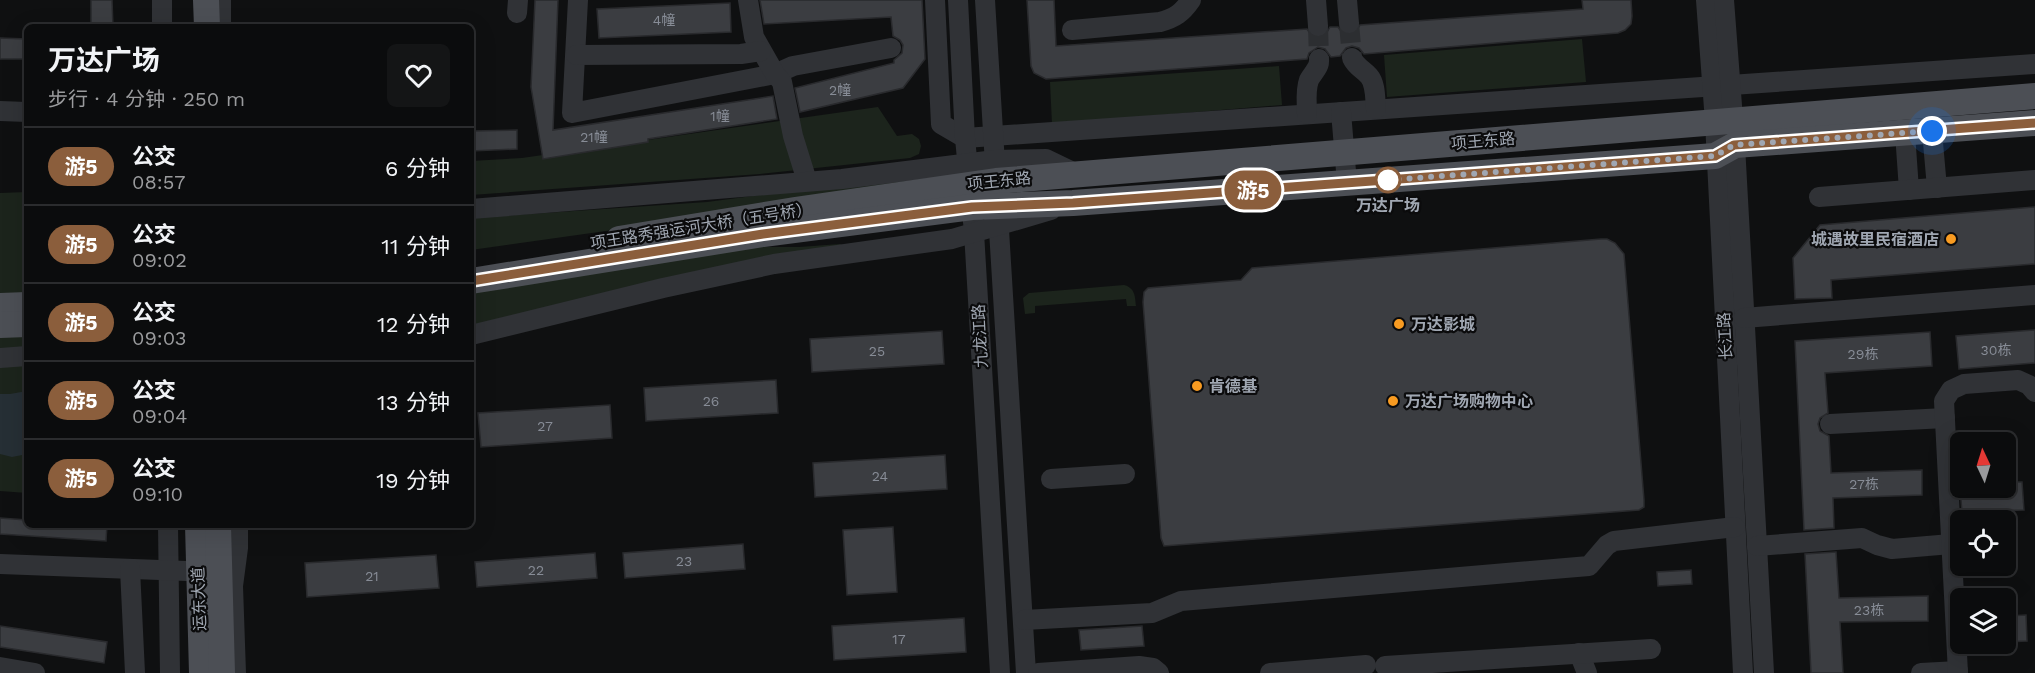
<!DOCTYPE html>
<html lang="zh">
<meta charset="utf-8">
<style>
body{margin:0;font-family:"Work Sans","Noto Sans SC",sans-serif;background:#141516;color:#f1f3f6;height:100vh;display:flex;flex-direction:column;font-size:22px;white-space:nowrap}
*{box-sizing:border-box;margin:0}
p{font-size:20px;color:#9a9b9d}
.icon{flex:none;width:33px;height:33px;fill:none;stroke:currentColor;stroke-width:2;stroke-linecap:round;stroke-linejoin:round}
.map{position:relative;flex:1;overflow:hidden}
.details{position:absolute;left:24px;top:24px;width:450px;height:504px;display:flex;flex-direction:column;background:#0b0c0d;border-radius:9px;box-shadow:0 6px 24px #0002,0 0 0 2px #2b2c2e}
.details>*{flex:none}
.badge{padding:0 12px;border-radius:20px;font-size:21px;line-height:39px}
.needle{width:39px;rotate:356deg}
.tools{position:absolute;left:1950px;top:432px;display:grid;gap:12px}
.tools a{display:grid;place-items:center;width:66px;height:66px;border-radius:9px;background:#0b0c0d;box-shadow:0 6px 24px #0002,0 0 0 2px #2b2c2e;font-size:30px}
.you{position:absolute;width:30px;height:30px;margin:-15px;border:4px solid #fff;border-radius:50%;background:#1a73e8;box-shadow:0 0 0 9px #1a73e833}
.map>.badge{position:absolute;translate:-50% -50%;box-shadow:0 0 0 3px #fff}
.round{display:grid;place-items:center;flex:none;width:63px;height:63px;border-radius:9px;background:#141516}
.overview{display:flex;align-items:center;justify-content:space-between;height:102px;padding:0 24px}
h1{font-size:28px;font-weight:700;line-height:45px}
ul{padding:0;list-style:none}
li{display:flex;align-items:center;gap:18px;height:78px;padding:0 24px;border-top:2px solid #2b2c2e}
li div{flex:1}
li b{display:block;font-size:22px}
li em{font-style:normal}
li .badge{min-width:66px;font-weight:700;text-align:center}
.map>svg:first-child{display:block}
.green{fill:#1c241c}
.water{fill:#262f35}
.building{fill:#3b3d41;stroke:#292a2d;stroke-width:1.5}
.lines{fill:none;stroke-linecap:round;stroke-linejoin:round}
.minor-tunnel{stroke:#2c2e31;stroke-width:20;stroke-dasharray:20 10;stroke-linecap:butt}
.minor{stroke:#303236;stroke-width:20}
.major{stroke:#4c4f55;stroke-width:26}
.line-casing{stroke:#fff;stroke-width:14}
.line{stroke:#8b5e3c;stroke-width:9}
.walk{stroke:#a0a7b2;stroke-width:6;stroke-dasharray:0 10.8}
.stop-dot{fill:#fff;stroke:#8b5e3c;stroke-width:3}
.poi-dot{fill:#f89b21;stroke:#0b0b0c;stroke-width:2}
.labels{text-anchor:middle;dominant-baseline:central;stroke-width:4.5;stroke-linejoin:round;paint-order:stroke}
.number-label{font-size:14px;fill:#878c96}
.street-label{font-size:16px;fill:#a0a7b2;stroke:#0b0b0c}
.stop-label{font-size:16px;font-weight:bold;fill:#a0a7b2;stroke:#0b0b0c}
.poi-label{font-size:16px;font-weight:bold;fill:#a0a7b2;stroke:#0b0b0c;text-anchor:start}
</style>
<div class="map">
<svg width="2035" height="673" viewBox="0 0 2035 673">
<rect width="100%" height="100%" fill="#0f1011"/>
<g class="green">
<path d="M 1582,39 L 1586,82 L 1387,97 L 1384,55 Z"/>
<path d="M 1279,66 L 1282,105 L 1052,124 L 1050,82 Z"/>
<path d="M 878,107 L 897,136 L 912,134 L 919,139 L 921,146 L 919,154 L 910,158 L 760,174 L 471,195 L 471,161 L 522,158 Z"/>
<path d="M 915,175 L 924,180 L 620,229 L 471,250 L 471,218 L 707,202 Z"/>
<path d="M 27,192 L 27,493 L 0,491 L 0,193 Z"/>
<path d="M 840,244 L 842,245 L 471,327 L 471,291 L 754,247 L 799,247 Z"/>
<path d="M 1124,285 C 1135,288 1135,296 1136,306 L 1127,306 L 1126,299 L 1035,306 L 1035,313 L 1025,314 L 1023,298 L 1029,293 Z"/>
</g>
<path class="water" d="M 27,391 L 27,454 L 12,457 L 0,454 L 0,394 L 10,394 Z"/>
<g class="building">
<path d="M 91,0 L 112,0 L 113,27 L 91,27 Z"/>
<path d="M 535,0 L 558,0 L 553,130 L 773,96 L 777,119 L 648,139 L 648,142 L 543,159 L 531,87 Z"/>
<path d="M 760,0 L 922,0 L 925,59 L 903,88 L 800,112 L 795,88 L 894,63 L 894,60 L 902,53 L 903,45 L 900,40 L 893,36 L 891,17 L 764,24 Z"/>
<path d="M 1027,0 L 1054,0 L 1056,46 L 1307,29 L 1312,36 L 1319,38 L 1325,36 L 1330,27 L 1338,27 L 1343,34 L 1349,35 L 1356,32 L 1360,25 L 1583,9 L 1582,0 L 1631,0 L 1632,16 L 1631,24 L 1625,30 L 1618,33 L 1364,54 L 1359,48 L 1352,46 L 1346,48 L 1340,56 L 1331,57 L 1325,49 L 1318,47 L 1309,53 L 1307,59 L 1046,79 L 1034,73 L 1031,66 Z"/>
<path d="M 730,3 L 731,32 L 599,38 L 597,9 Z"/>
<path d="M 0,38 L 27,39 L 27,59 L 0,59 Z"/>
<path d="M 517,130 L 517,149 L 471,151 L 471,131 Z"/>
<path d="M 2035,207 L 2035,264 L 1831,280 L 1832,298 L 1795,299 L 1793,258 L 1820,225 Z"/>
<path d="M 1601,239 L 1607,239 L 1615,243 L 1624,254 L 1644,500 L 1644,507 L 1639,510 L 1164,546 L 1161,538 L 1143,302 L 1144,292 L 1148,288 L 1241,280 L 1252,268 Z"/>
<path d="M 2035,330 L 2035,363 L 1959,369 L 1956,336 Z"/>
<path d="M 942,331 L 944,364 L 812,372 L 810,339 Z"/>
<path d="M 1930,332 L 1932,366 L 1825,373 L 1828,413 L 1820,418 L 1818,424 L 1820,431 L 1829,436 L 1831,473 L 1922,470 L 1922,495 L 1833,498 L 1834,528 L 1804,530 L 1795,341 Z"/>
<path d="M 776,380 L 778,413 L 646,421 L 644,388 Z"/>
<path d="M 610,405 L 612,438 L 481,447 L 478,413 Z"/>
<path d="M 945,455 L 947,489 L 815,497 L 813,463 Z"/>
<path d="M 2006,482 L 2022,482 L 2024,510 L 1962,512 L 1960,488 L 2006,488 Z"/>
<path d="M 0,518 L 27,520 L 27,525 L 107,525 L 106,541 L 0,534 Z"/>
<path d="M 893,527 L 897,592 L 847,595 L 843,530 Z"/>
<path d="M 743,544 L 745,569 L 625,578 L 623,553 Z"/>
<path d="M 1836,552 L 1839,598 L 1928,596 L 1928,621 L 1840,622 L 1843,673 L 1811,673 L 1805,554 Z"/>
<path d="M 595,553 L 597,578 L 477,587 L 475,562 Z"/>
<path d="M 436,555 L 439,588 L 307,597 L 305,563 Z"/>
<path d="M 1691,570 L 1692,584 L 1658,586 L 1657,572 Z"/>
<path d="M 2026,615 L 2027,641 L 2006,642 L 2006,616 Z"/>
<path d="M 964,618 L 966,652 L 834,660 L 832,626 Z"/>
<path d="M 0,626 L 107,642 L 104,663 L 0,647 Z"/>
<path d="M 1142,626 L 1144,646 L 1081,650 L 1079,630 Z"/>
</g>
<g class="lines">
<g class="minor-tunnel">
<path d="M 1349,23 L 1352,58"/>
<path d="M 1318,26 L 1319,59"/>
</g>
<g class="minor">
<path d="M 162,0 L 162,27"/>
<path d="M 221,0 L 221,27"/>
<path d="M 578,0 L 572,113 L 775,74 L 793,66 L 891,48"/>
<path d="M 748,0 L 754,37 L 775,74 L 782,82 L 793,136 L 807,181"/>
<path d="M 935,0 L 941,124 L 965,138 L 2035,64"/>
<path d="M 958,0 L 965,138 L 974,232 L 1000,673"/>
<path d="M 985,0 L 1026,673"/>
<path d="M 1316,0 L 1318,26"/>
<path d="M 1347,0 L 1349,23"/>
<path d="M 1706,0 L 1715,122 L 1743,673"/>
<path d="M 1724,0 L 1735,145 L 1764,673"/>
<path d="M 517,13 L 518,0"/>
<path d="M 1072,30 L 1160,22 C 1175,18 1182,13 1191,0"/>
<path d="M 576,55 L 741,54 L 761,51"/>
<path d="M 1352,58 C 1356,67 1363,69 1369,76 C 1376,84 1375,99 1376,109"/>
<path d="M 0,111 L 27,112"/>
<path d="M 1341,112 L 1347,183"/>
<path d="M 1307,114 C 1307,103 1305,91 1309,80 C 1313,72 1320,68 1319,59"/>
<path d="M 1932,131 L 1937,188"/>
<path d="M 1905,133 L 1909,190"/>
<path d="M 1819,197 L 2035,180"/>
<path d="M 471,209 L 842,179 L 995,160 L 1046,159 L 1075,173"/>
<path d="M 1744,318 L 2035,295"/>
<path d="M 471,335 L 663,288 L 774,264 L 952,239 L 1051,210"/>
<path d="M 0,358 L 27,356"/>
<path d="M 1830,424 L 1945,418"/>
<path d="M 1051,479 L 1125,474"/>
<path d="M 168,525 L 170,673"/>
<path d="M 1757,546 L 1862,538 L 1877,545 L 1892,549 L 1951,544"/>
<path d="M 0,564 L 213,572"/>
<path d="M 130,569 L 135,673"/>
<path d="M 1024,620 L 1152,613 L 1181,601 L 1589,566 L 1607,545 L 1614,541 L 1735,527"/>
<path d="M 1579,653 L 1587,673"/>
<path d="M 1385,666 L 1651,649"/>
<path d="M 0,667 L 35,673"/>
<path d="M 236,673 L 233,586 L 238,548 L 238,525"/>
<path d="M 1038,673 L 1139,666 L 1153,668 L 1159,673"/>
<path d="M 1270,673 L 1366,665"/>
<path d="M 1921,673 L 1958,671"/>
<path d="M 1958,673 L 1944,401 L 1951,390 L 1964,384 L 2018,380 L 2029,385 L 2035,392"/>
</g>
<g class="major">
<path d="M 206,0 L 207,27"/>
<path d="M 619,239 L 795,210 L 996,181 L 2035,96"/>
<path d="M 471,281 L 763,234 L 972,207 L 1073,203 L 1715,156 L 1735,145 L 2035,123"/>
<path d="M 0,306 L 27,305"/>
<path d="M 0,325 L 27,324"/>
<path d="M 198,525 L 202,673"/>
<path d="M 218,525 L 222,673"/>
</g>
</g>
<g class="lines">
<defs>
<path id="line" d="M 471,281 L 763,234 L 972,207 L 1073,203 L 1715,156 L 1734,145 L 2035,123"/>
</defs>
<use href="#line" class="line-casing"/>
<use href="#line" class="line"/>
<path class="walk" d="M 1388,180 L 1715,156 L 1734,145 L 1932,131"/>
</g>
<circle class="stop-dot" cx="1388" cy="180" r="12"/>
<g class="poi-dot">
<circle cx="1951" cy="239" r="6"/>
<circle cx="1399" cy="324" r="6"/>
<circle cx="1197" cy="386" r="6"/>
<circle cx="1393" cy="401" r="6"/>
</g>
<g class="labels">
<g class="number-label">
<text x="664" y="20">4幢</text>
<text x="840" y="90">2幢</text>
<text x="720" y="116">1幢</text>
<text x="594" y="137">21幢</text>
<text x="1996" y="350">30栋</text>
<text x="877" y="351">25</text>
<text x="1863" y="354">29栋</text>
<text x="711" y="401">26</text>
<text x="545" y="426">27</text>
<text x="880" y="476">24</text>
<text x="1864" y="484">27栋</text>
<text x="684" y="561">23</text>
<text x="536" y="570">22</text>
<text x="372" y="576">21</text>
<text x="1869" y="610">23栋</text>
<text x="899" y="639">17</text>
</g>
<g class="street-label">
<text transform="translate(1483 141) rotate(-5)">项王东路</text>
<text transform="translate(999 181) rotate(-6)">项王东路</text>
<text transform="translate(701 226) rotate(-9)">项王路秀强运河大桥（五号桥）</text>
<text transform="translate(980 336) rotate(-93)">九龙江路</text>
<text transform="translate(1725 336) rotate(-93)">长江路</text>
<text transform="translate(199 599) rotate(-92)">运东大道</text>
</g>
<g class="stop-label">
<text x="1388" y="205">万达广场</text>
</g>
<g class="poi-label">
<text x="1939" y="239" text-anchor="end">城遇故里民宿酒店</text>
<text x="1411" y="324">万达影城</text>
<text x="1209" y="386">肯德基</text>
<text x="1405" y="401">万达广场购物中心</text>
</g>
</g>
</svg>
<div class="tools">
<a><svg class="needle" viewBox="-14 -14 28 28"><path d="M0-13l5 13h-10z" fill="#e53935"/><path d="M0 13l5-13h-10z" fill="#9a9b9d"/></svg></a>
<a><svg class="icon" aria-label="locate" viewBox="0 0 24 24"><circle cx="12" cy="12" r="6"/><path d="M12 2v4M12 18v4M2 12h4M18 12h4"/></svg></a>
<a><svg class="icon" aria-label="layers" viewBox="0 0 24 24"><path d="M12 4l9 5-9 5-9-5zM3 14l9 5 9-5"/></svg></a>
</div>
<div class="you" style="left:1932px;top:131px"></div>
<b class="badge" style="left:1253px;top:190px;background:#8b5e3c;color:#fff">游5</b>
<section class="details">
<div class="overview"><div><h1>万达广场</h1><p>步行 · 4 分钟 · 250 m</p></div><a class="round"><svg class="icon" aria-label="heart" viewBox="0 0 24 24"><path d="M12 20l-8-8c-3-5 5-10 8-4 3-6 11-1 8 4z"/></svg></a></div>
<ul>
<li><span class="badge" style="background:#8b5e3c;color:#fff">游5</span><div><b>公交</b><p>08:57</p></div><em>6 分钟</em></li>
<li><span class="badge" style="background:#8b5e3c;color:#fff">游5</span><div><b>公交</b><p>09:02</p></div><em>11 分钟</em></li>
<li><span class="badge" style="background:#8b5e3c;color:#fff">游5</span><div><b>公交</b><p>09:03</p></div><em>12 分钟</em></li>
<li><span class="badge" style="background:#8b5e3c;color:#fff">游5</span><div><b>公交</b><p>09:04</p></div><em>13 分钟</em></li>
<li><span class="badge" style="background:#8b5e3c;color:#fff">游5</span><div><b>公交</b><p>09:10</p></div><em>19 分钟</em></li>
</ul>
</section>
</div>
